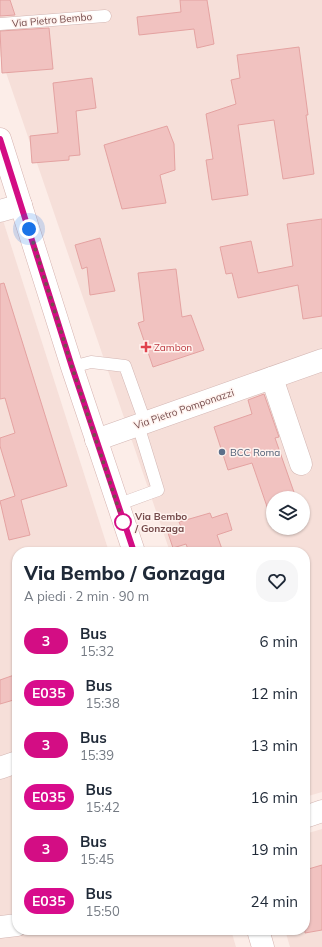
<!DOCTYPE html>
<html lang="it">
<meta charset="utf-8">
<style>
body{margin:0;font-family:Mulish,sans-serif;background:#f6f6f7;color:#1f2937;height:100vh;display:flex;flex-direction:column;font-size:15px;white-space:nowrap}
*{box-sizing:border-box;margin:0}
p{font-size:13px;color:#747a83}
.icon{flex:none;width:22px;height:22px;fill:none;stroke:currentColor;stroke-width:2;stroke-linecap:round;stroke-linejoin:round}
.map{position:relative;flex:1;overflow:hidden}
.drawer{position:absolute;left:12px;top:547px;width:298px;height:388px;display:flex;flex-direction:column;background:#fff;border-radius:16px;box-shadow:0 1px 3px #0004}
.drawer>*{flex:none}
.badge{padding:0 8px;border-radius:13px;font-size:14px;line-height:26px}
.fabs{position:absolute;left:266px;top:491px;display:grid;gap:8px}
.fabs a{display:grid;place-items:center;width:44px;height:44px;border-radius:50%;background:#fff;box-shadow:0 1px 3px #0004;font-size:20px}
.you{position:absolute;width:20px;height:20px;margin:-10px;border:3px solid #fff;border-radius:50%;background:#1a73e8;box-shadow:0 0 0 6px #1a73e833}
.map>.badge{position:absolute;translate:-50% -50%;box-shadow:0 0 0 2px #fff}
.round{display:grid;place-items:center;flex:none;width:42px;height:42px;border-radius:16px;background:#f6f6f7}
.headline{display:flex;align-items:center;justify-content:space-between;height:68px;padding:0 12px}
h1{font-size:19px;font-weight:800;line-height:30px}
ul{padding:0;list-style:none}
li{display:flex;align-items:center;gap:12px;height:52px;padding:0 12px}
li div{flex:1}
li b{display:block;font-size:15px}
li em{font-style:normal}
li .badge{min-width:44px;font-weight:700;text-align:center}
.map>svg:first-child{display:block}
.residential{fill:#f6dfd9;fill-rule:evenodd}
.building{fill:#f1c2c0;stroke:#e4a2a1}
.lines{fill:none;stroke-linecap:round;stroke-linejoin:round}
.service-casing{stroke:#d3b6b3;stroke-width:13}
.minor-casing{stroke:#d3b6b3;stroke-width:23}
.secondary-casing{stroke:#d6b3b0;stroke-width:23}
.service{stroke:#fff;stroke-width:12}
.minor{stroke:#fff;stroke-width:22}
.secondary{stroke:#fff;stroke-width:22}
.line-casing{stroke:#fff;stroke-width:9}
.line{stroke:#d30d84;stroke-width:6}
.walk{stroke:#764c4c;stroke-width:4;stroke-dasharray:0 7.2}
.health-dot{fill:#e0444e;stroke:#fff3ef;stroke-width:1.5}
.service-dot{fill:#5c6f8a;stroke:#fff3ef;stroke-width:1.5}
.stop-dot{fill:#fff;stroke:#d30d84;stroke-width:2}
.labels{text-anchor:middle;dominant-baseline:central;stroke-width:3;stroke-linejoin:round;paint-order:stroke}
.street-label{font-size:10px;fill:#764c4c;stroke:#fff3ef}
.health-label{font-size:10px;fill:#be3a42;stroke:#fff3ef;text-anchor:start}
.service-label{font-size:10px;fill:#4e5e75;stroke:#fff3ef;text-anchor:start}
.stop-label{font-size:10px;font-weight:bold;fill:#764c4c;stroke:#fff3ef;text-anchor:start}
</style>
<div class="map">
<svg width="322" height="947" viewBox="0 0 322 947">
<rect width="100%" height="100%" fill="#fcede8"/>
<g class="residential">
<path d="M 0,0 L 322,0 L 322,792 L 305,797 L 305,552 L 170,552 L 0,55 ZM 273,498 L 303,498 L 303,528 L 273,528 Z"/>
<path d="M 0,211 L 109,552 L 17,552 L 17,930 L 231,930 L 236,947 L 0,947 Z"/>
<path d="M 322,829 L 322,947 L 290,947 L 285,930 L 305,930 L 305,834 Z"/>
</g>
<g class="building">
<path d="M 0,0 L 10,0 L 15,15 L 0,16 Z"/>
<path d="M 180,0 L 207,0 L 214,44 L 197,48 L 194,29 L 139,35 L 137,17 L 181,12 Z"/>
<path d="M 49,28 L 53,69 L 2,73 L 0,31 Z"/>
<path d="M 299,47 L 308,115 L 306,115 L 314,174 L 283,179 L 274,120 L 238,125 L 248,195 L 212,200 L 206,160 L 213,159 L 206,114 L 236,104 L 231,80 L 240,78 L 237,55 Z"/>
<path d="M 92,78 L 96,108 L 76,111 L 80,155 L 69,156 L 69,160 L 32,163 L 30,136 L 58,133 L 53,83 Z"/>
<path d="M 167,126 L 174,144 L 175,170 L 160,175 L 166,203 L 122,209 L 104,145 Z"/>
<path d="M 322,219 L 322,316 L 303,319 L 298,285 L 238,298 L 232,273 L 226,274 L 220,247 L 251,241 L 258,273 L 293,266 L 287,224 Z"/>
<path d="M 100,238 L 115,291 L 90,295 L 87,267 L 82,269 L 75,245 Z"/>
<path d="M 176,269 L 182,317 L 191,315 L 204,350 L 153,367 L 138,323 L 144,321 L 138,273 Z"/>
<path d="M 4,283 L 67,486 L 21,500 L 30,535 L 9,540 L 0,501 L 15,496 L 0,446 L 0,438 L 15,433 L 5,398 L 0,399 L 0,284 Z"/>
<path d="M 264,394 L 279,437 L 275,438 L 296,498 L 273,498 L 273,524 L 252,463 L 228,470 L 214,427 L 252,414 L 248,400 Z"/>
<path d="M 210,513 L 212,518 L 227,513 L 232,530 L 217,535 L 223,552 L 189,552 L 186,544 L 173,548 L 168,533 L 182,529 L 179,522 Z"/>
<path d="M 17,674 L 17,699 L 0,704 L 0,680 Z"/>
<path d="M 322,865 L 322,930 L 305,933 L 305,870 Z"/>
</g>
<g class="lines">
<defs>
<g id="service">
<path d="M 0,24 L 105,16"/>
<path d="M 72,367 L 91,362 L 125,366 L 145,422"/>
<path d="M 117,505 L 158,490 L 138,425"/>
</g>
<g id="minor">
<path d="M 0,211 L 21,205"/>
<path d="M 272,378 L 301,464"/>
<path d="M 96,440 L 322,360"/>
<path d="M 0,768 L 17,762"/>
<path d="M 305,817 L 322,811"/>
<path d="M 0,927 L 17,925"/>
</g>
<g id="secondary">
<path d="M 0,139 L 72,367 L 134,552"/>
<path d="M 258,930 L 263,947"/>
</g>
</defs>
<use href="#service" class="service-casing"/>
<use href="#minor" class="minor-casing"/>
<use href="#secondary" class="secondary-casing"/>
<use href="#service" class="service"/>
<use href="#minor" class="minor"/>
<use href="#secondary" class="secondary"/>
</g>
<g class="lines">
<defs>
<path id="line" d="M 0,139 L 72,367 L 134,552"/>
</defs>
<use href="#line" class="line-casing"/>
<use href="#line" class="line"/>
<path class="walk" d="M 29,229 L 72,367 L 123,522"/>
</g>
<path class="health-dot" d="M144 341h4v4h4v4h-4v4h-4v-4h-4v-4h4z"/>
<circle class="service-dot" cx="222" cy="452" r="4"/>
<circle class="stop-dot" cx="123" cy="522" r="8"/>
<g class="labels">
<g class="street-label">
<text transform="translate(52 20) rotate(-5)">Via Pietro Bembo</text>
<text transform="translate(184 409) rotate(-19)">Via Pietro Pomponazzi</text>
</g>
<g class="health-label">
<text x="154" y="347">Zambon</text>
</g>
<g class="service-label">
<text x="230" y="452">BCC Roma</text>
</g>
<g class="stop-label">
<text x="135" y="516">Via Bembo<tspan x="135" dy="12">/ Gonzaga</tspan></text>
</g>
</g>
</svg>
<div class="fabs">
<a><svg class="icon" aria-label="layers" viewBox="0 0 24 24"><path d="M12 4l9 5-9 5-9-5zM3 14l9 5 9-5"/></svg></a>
</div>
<div class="you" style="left:29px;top:229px"></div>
<section class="drawer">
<div class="headline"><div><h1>Via Bembo / Gonzaga</h1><p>A piedi · 2 min · 90 m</p></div><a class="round"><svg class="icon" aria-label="heart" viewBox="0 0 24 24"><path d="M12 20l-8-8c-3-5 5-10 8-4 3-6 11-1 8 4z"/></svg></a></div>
<ul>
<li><span class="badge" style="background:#d30d84;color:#fff">3</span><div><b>Bus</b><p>15:32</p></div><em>6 min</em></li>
<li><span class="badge" style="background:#d80c8c;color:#fff">E035</span><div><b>Bus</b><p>15:38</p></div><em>12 min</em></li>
<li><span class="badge" style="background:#d30d84;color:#fff">3</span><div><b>Bus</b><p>15:39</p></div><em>13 min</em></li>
<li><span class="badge" style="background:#d80c8c;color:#fff">E035</span><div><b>Bus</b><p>15:42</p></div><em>16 min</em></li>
<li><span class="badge" style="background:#d30d84;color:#fff">3</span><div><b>Bus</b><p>15:45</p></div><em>19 min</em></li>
<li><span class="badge" style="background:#d80c8c;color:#fff">E035</span><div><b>Bus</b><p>15:50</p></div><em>24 min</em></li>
</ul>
</section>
</div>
